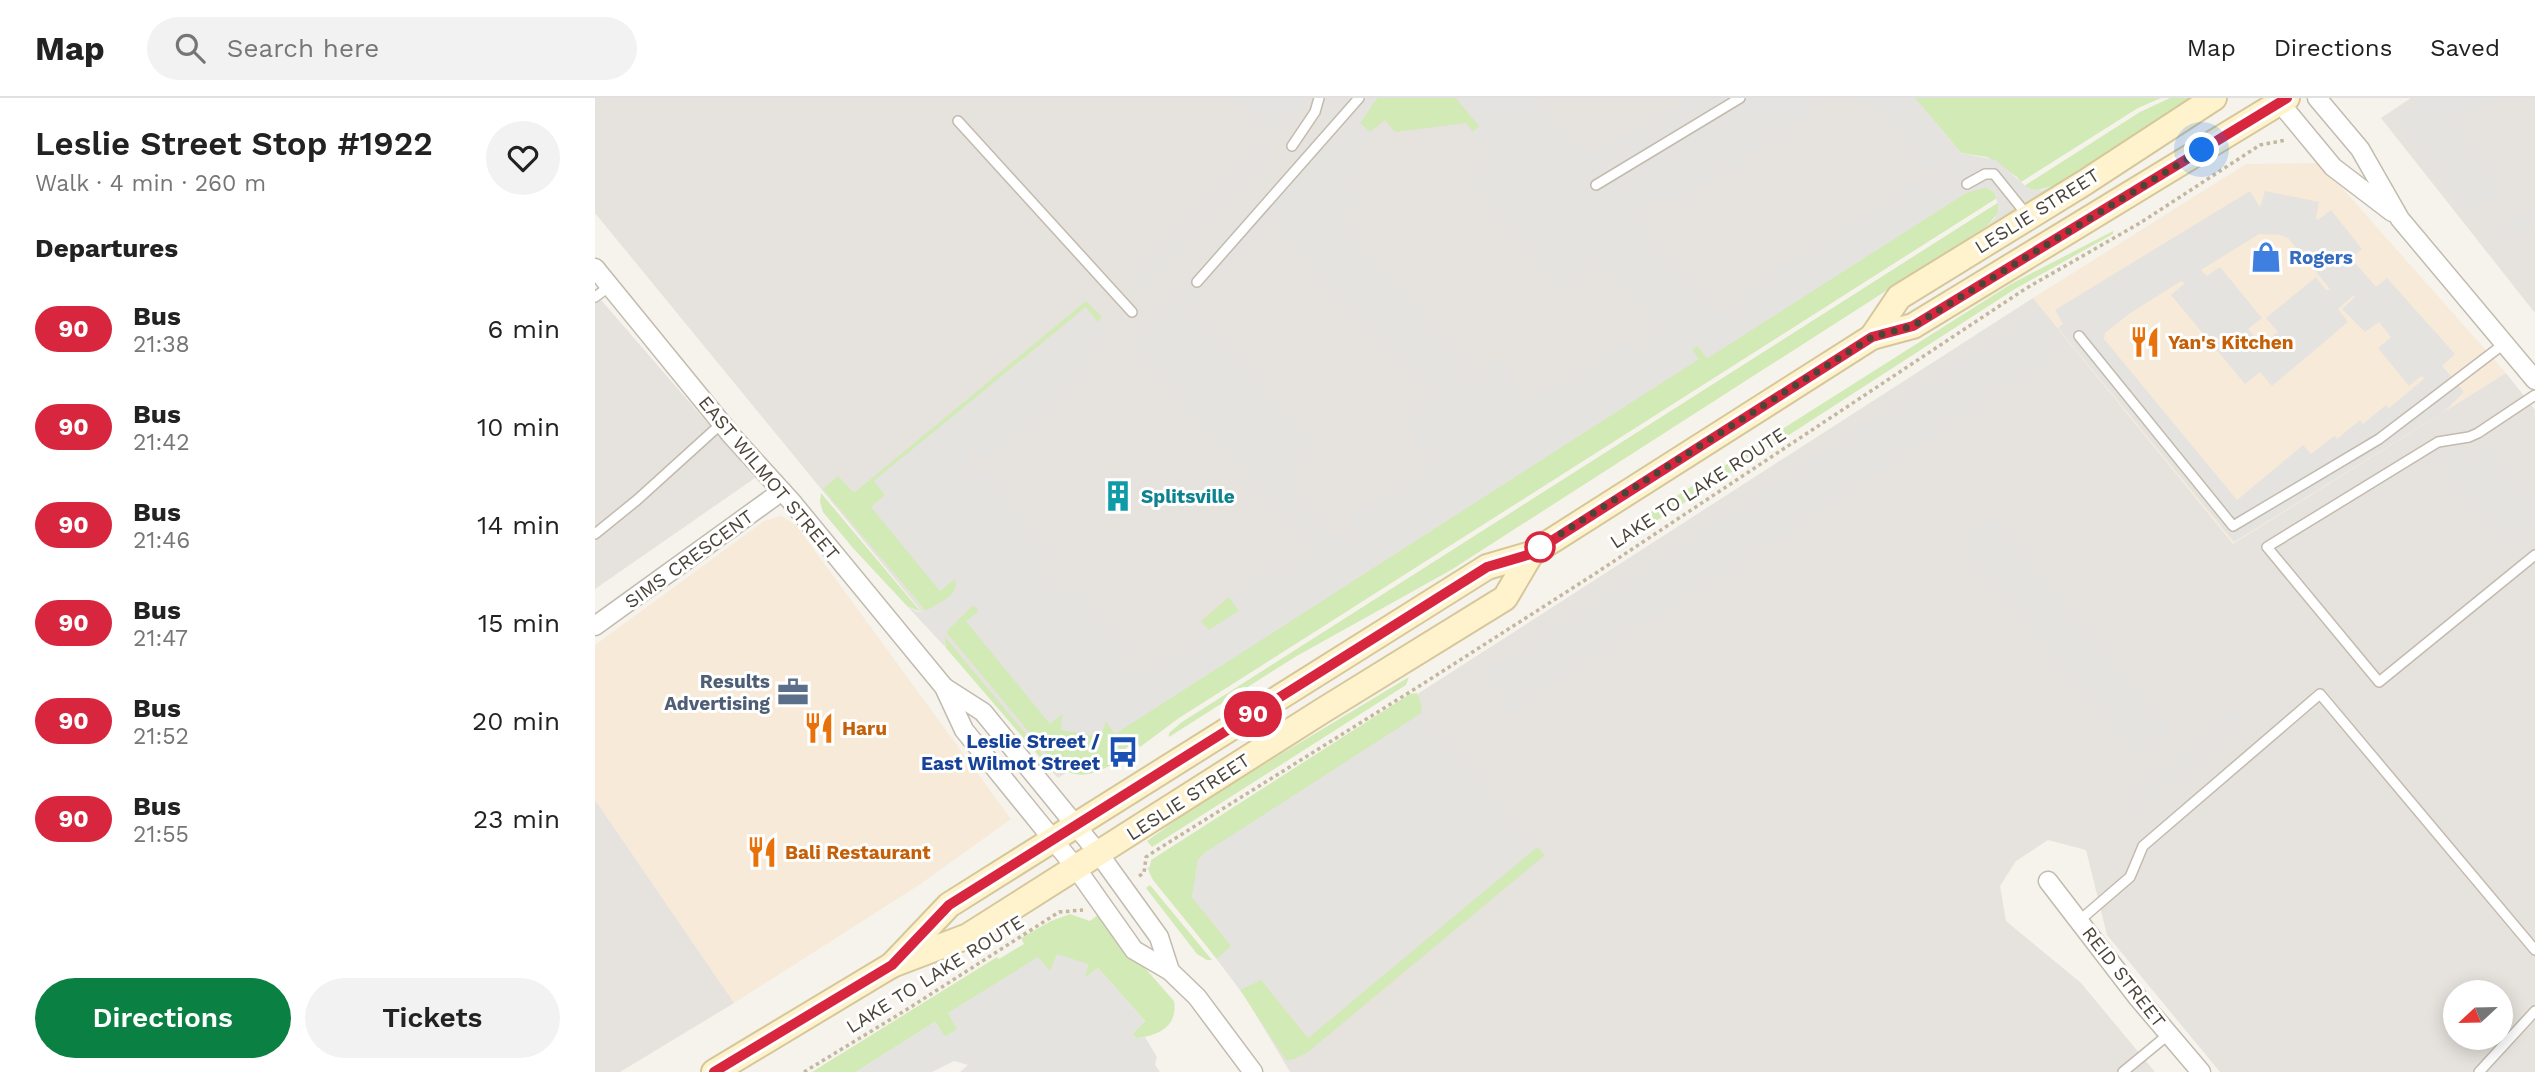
<!DOCTYPE html>
<meta charset="utf-8">
<style>
body{margin:0;font-family:"Work Sans",sans-serif;background:#f2f2f2;color:#222;height:100vh;display:flex;flex-direction:column;font-size:26px;white-space:nowrap}
*{box-sizing:border-box;margin:0}
p{font-size:23px;color:#767676}
.icon{flex:none;width:38px;height:38px;fill:none;stroke:currentColor;stroke-width:2;stroke-linecap:round;stroke-linejoin:round}
.map{position:relative;flex:1;overflow:hidden}
.sheet{display:flex;flex-direction:column;background:#fff;width:595px}
.sheet>*{flex:none}
.badge{padding:0 14px;border-radius:23px;font-size:24px;line-height:46px}
.needle{width:46px;rotate:248deg}
.buttons{position:absolute;left:1848px;top:882px;display:grid;gap:14px}
.buttons a{display:grid;place-items:center;width:70px;height:70px;border-radius:50%;background:#fff;box-shadow:0 4px 18px #0003;font-size:35px}
.you{position:absolute;width:35px;height:35px;margin:-18px;border:5px solid #fff;border-radius:50%;background:#1a73e8;box-shadow:0 0 0 10px #1a73e833}
.map>.badge{position:absolute;translate:-50% -50%;box-shadow:0 0 0 4px #fff}
h2{padding:0 35px;font-size:26px;line-height:63px}
.round{display:grid;place-items:center;flex:none;width:74px;height:74px;border-radius:37px;background:#f2f2f2}
.overview{display:flex;align-items:center;justify-content:space-between;height:119px;padding:0 35px}
h1{font-size:33px;font-weight:600;line-height:52px}
.button{display:flex;gap:14px;margin-top:auto;padding:14px 35px}
.button a{flex:1;height:80px;border-radius:42px;background:#0b8043;color:#fff;font-size:28px;font-weight:600;line-height:80px;text-align:center}
.button a+a{background:#f2f2f2;color:#222}
ul{padding:0;list-style:none}
li{display:flex;align-items:center;gap:21px;height:98px;padding:0 35px}
li div{flex:1}
li b{display:block;font-size:26px}
li em{font-style:normal}
li .badge{min-width:77px;font-weight:700;text-align:center}
header{display:flex;align-items:center;gap:42px;box-sizing:border-box;height:98px;padding:0 35px;background:#fff;border-bottom:2px solid #e0e0e0}
header strong{font-size:33px}
nav{display:flex;gap:38px;margin-inline-start:auto;font-size:24px}
.search{width:490px;height:63px;background:#f2f2f2;display:flex;align-items:center;gap:18px;box-sizing:border-box;padding:0 24px;border-radius:38px;color:#767676;font-size:26px}
main{display:flex;flex:1;min-height:0}
.map>svg:first-child{display:block}
.commercial{fill:#f7ead8}
.industrial{fill:#e6e2dd;fill-rule:evenodd}
.green{fill:#d2eab5}
.parking{fill:#e5e3e0;fill-rule:evenodd}
.lines{fill:none;stroke-linecap:round;stroke-linejoin:round}
.lane-casing{stroke:#c2bbae;stroke-width:12}
.street-casing{stroke:#c2bbae;stroke-width:21}
.secondary-casing{stroke:#d6c79b;stroke-width:28}
.path{stroke:#c4b79f;stroke-width:3.5;stroke-dasharray:3.5 3.5;stroke-linecap:butt}
.lane{stroke:#fff;stroke-width:9}
.street{stroke:#fff;stroke-width:18}
.secondary{stroke:#fff3cd;stroke-width:24}
.line-casing{stroke:#fff;stroke-width:16}
.line{stroke:#d7263d;stroke-width:10}
.walk{stroke:#4b4439;stroke-width:7;stroke-dasharray:0 12.6}
.stop-dot{fill:#fff;stroke:#d7263d;stroke-width:3.5}
.labels{text-anchor:middle;dominant-baseline:central;stroke-width:6;stroke-linejoin:round;paint-order:stroke}
.street-label{font-size:19px;fill:#4b4439;stroke:#fff}
.shop-label{font-size:19px;font-weight:bold;fill:#366cbe;stroke:#fff;text-anchor:start}
.food-label{font-size:19px;font-weight:bold;fill:#c56008;stroke:#fff;text-anchor:start}
.culture-label{font-size:19px;font-weight:bold;fill:#0d838f;stroke:#fff;text-anchor:start}
.service-label{font-size:19px;font-weight:bold;fill:#4e5e75;stroke:#fff;text-anchor:end}
.transit-label{font-size:19px;font-weight:bold;fill:#164399;stroke:#fff;text-anchor:end}
</style>
<header>
<strong>Map</strong>
<div class="search"><svg class="icon" aria-label="search" viewBox="0 0 24 24"><circle cx="10" cy="10" r="6"/><path d="M15 15l6 6"/></svg>Search here</div>
<nav><a>Map</a><a>Directions</a><a>Saved</a></nav>
</header>
<main>
<section class="sheet">
<div class="overview"><div><h1>Leslie Street Stop #1922</h1><p>Walk · 4 min · 260 m</p></div><a class="round"><svg class="icon" aria-label="heart" viewBox="0 0 24 24"><path d="M12 20l-8-8c-3-5 5-10 8-4 3-6 11-1 8 4z"/></svg></a></div>
<h2>Departures</h2>
<ul>
<li><span class="badge" style="background:#d7263d;color:#fff">90</span><div><b>Bus</b><p>21:38</p></div><em>6 min</em></li>
<li><span class="badge" style="background:#d7263d;color:#fff">90</span><div><b>Bus</b><p>21:42</p></div><em>10 min</em></li>
<li><span class="badge" style="background:#d7263d;color:#fff">90</span><div><b>Bus</b><p>21:46</p></div><em>14 min</em></li>
<li><span class="badge" style="background:#d7263d;color:#fff">90</span><div><b>Bus</b><p>21:47</p></div><em>15 min</em></li>
<li><span class="badge" style="background:#d7263d;color:#fff">90</span><div><b>Bus</b><p>21:52</p></div><em>20 min</em></li>
<li><span class="badge" style="background:#d7263d;color:#fff">90</span><div><b>Bus</b><p>21:55</p></div><em>23 min</em></li>
</ul>
<div class="button"><a>Directions</a><a>Tickets</a></div>
</section>
<div class="map">
<svg width="1940" height="974" viewBox="0 0 1940 974">
<rect width="100%" height="100%" fill="#f6f3ec"/>
<g class="commercial">
<path d="M 1725,65 L 1911,275 L 1638,446 L 1438,200 L 1651,66 Z"/>
<path d="M 186,418 L 201,427 L 416,721 L 324,787 L 139,905 L 0,702 L 0,547 L 169,423 Z"/>
</g>
<g class="industrial">
<path d="M 0,0 L 774,0 L 802,10 L 826,0 L 1321,0 L 1393,91 L 1120,261 L 463,680 L 0,115 Z"/>
<path d="M 1816,0 L 1940,0 L 1940,215 L 1786,20 Z"/>
<path d="M 0,195 L 160,380 L 0,491 Z"/>
<path d="M 1438,200 L 1638,446 L 1911,275 L 1940,312 L 1940,974 L 1625,974 L 1512,837 L 1491,752 L 1453,742 L 1421,763 L 1405,788 L 1411,823 L 1486,885 L 1560,974 L 695,974 L 649,897 L 552,770 ZM 1860,894 L 1906,894 L 1906,940 L 1860,940 Z"/>
<path d="M 0,702 L 139,905 L 25,974 L 0,974 Z"/>
</g>
<g class="green">
<path d="M 782,0 L 861,0 L 885,29 L 878,34 L 871,25 L 800,34 L 790,22 L 775,34 L 765,25 Z"/>
<path d="M 1320,0 L 1566,0 L 1543,10 L 1426,84 L 1422,79 L 1392,59 L 1366,55 Z"/>
<path d="M 1575,0 L 1598,0 L 1462,87 L 1439,93 L 1429,88 L 1545,14 Z"/>
<path d="M 1391,89 L 1399,94 L 1402,100 L 584,620 L 545,649 L 541,644 L 517,659 L 520,665 C 504,674 486,682 469,672 L 465,675 L 453,657 L 351,534 L 377,508 L 382,509 L 383,514 L 371,523 L 455,625 L 468,616 L 466,632 L 506,638 L 509,623 L 511,623 L 519,635 L 1103,261 L 1097,252 L 1102,248 L 1113,260 L 1371,95 Z"/>
<path d="M 1404,104 L 1403,115 L 1392,128 L 856,472 L 700,559 L 574,639 L 574,635 L 587,624 Z"/>
<path d="M 1518,133 L 1518,136 L 1420,191 L 1033,441 L 1037,429 L 1050,418 L 1416,186 Z"/>
<path d="M 491,203 L 507,219 L 502,224 L 490,210 L 279,383 L 290,397 L 277,409 L 345,492 L 360,481 C 365,498 343,505 331,513 L 228,391 L 243,378 L 259,395 Z"/>
<path d="M 226,395 L 326,514 L 312,508 L 258,450 L 228,414 L 225,404 Z"/>
<path d="M 634,499 L 645,512 L 614,532 L 606,523 Z"/>
<path d="M 349,538 L 444,652 L 462,679 L 351,550 Z"/>
<path d="M 814,579 L 811,587 L 557,749 L 552,743 L 605,705 Z"/>
<path d="M 822,595 L 827,609 L 826,616 L 611,754 L 603,762 L 597,799 L 636,848 L 622,861 L 558,782 L 554,774 L 556,762 L 815,596 Z"/>
<path d="M 942,749 L 950,757 L 713,954 L 699,961 L 691,962 L 645,892 L 666,881 L 713,940 Z"/>
<path d="M 555,787 L 617,862 L 612,862 L 602,856 L 551,790 Z"/>
<path d="M 475,816 L 495,823 L 503,817 L 579,903 C 583,928 564,938 541,940 L 537,936 L 550,923 L 503,870 L 489,881 L 493,866 L 455,874 L 353,915 L 363,931 L 350,939 L 340,924 L 261,974 L 217,974 L 402,859 L 404,861 L 429,846 L 426,840 L 456,823 Z"/>
</g>
<g class="parking">
<path d="M 637,0 L 702,0 L 710,9 L 670,39 Z"/>
<path d="M 749,0 L 782,0 L 765,25 L 778,37 L 762,61 L 772,72 L 759,84 L 771,97 L 745,122 L 880,268 L 870,277 L 870,281 L 874,281 L 905,260 L 934,305 L 1033,242 L 1043,257 L 1057,242 L 1057,231 L 1052,220 L 1011,171 L 1004,169 L 999,171 L 964,195 L 870,80 L 894,60 L 875,37 L 884,28 L 861,0 L 945,0 L 992,57 L 1091,0 L 1220,0 L 1214,27 L 1195,22 L 1191,42 L 1172,38 L 1168,57 L 1149,53 L 1144,72 L 1126,68 L 1121,87 L 1102,83 L 1096,108 L 1060,100 L 1039,114 L 1116,208 L 1129,218 L 1137,218 L 1149,214 L 1140,198 L 1331,77 L 1339,90 L 1342,90 L 1346,83 L 1348,70 L 1346,63 L 1332,72 L 1272,0 L 1320,0 L 1366,55 L 1401,62 L 1434,91 L 1447,92 L 1462,87 L 1392,128 L 1400,120 L 1404,110 L 1399,94 L 1390,89 L 1371,95 L 1112,260 L 1102,248 L 1097,252 L 1104,261 L 520,636 L 511,623 L 506,639 L 466,632 L 468,616 L 455,626 L 371,523 L 383,514 L 382,509 L 377,508 L 352,532 L 349,540 L 351,550 L 312,508 L 323,514 L 331,513 L 356,498 L 361,489 L 361,483 L 359,481 L 345,493 L 276,409 L 290,397 L 279,383 L 491,209 L 513,238 L 490,258 L 501,272 L 391,362 L 380,349 L 371,362 L 370,370 L 374,382 L 388,371 L 456,453 L 441,465 L 466,495 L 480,484 L 538,555 L 525,567 L 540,575 L 551,572 L 644,513 L 634,499 L 685,457 L 697,471 L 720,453 L 532,248 L 686,80 ZM 691,119 L 680,131 L 836,301 L 808,321 L 836,367 L 754,420 L 763,434 L 762,437 L 754,439 L 739,439 L 733,435 L 697,381 L 698,376 L 725,349 L 597,210 L 672,129 Z"/>
<path d="M 1823,0 L 1899,0 L 1862,25 L 1909,92 L 1872,116 L 1798,17 Z"/>
<path d="M 666,43 L 679,55 L 545,197 L 532,185 Z"/>
<path d="M 1655,93 L 1665,109 L 1670,93 L 1724,104 L 1721,120 L 1723,122 L 1736,112 L 1767,151 L 1756,160 L 1756,165 L 1761,166 L 1781,189 L 1792,180 L 1860,256 L 1847,268 L 1869,294 L 1850,313 L 1639,444 L 1463,230 L 1468,226 L 1460,212 ZM 1664,136 L 1685,137 L 1693,140 L 1735,191 L 1731,192 L 1721,179 L 1671,220 L 1683,234 L 1671,243 L 1665,244 L 1653,231 L 1667,220 L 1625,169 L 1612,178 L 1606,172 ZM 1586,183 L 1590,185 L 1576,197 L 1650,286 L 1665,274 L 1677,288 L 1753,224 L 1743,211 L 1759,197 L 1760,199 L 1747,211 L 1770,234 L 1784,224 L 1796,239 L 1783,250 L 1814,288 L 1826,278 L 1830,280 L 1794,310 L 1791,307 L 1768,326 L 1765,322 L 1742,341 L 1739,338 L 1716,356 L 1708,347 L 1642,402 L 1509,241 L 1510,235 L 1534,216 Z"/>
<path d="M 1940,109 L 1940,127 L 1902,151 L 1895,138 Z"/>
<path d="M 1443,213 L 1470,253 L 915,616 L 888,575 Z"/>
<path d="M 1857,342 L 1872,360 L 1891,345 L 1940,404 L 1940,431 L 1913,453 L 1836,359 Z"/>
<path d="M 1398,416 L 1578,633 L 1543,662 L 1362,446 Z"/>
<path d="M 1642,608 L 1654,622 L 1540,718 L 1528,703 Z"/>
<path d="M 827,609 L 942,749 L 713,940 L 666,882 L 645,892 L 622,861 L 636,848 L 597,799 L 603,762 L 611,754 L 825,616 Z"/>
<path d="M 462,856 L 493,866 L 490,880 L 503,870 L 550,923 L 537,936 L 541,940 L 550,939 L 562,959 L 560,967 L 565,974 L 365,974 L 373,967 L 359,963 L 337,974 L 261,974 L 340,924 L 350,939 L 362,931 L 353,915 L 443,859 L 455,873 Z"/>
</g>
<g class="lines">
<defs>
<g id="lane">
<path d="M 363,23 L 537,214"/>
<path d="M 697,48 L 720,14 L 724,0"/>
<path d="M 1372,86 L 1390,76 L 1399,76 L 1432,117"/>
<path d="M 1001,87 L 1145,0"/>
<path d="M 602,184 L 764,0"/>
<path d="M 0,199 L 15,188"/>
<path d="M 1484,238 L 1638,428 L 1784,341 L 1910,245"/>
<path d="M 1940,297 L 1883,335 L 1874,339 L 1843,344 L 1672,449 L 1784,584 L 1940,457"/>
<path d="M 0,436 L 42,402 L 127,325"/>
<path d="M 1485,822 L 1535,779 L 1548,748 L 1725,596 L 1940,852"/>
<path d="M 1528,974 L 1574,936"/>
<path d="M 1884,974 L 1940,913"/>
</g>
<g id="street">
<path d="M 1681,0 L 1738,69 L 1797,114"/>
<path d="M 1722,0 L 1765,51 L 1805,121 L 1940,282"/>
<path d="M 0,170 L 137,338 L 196,403 L 349,589 L 369,632 L 481,770 L 539,852 L 575,873 L 602,899 L 658,974"/>
<path d="M 0,528 L 187,393"/>
<path d="M 349,589 L 388,614 L 504,756 L 564,839 L 575,873"/>
<path d="M 1453,783 L 1543,900 L 1606,974"/>
</g>
<g id="secondary">
<path d="M 1277,239 L 1304,199 L 1489,85 L 1619,0"/>
<path d="M 297,867 L 354,807 L 892,469 L 936,456 L 1277,239 L 1318,228 L 1692,0"/>
<path d="M 119,974 L 297,867 L 373,838 L 727,613 L 910,500 L 936,456"/>
</g>
</defs>
<use href="#lane" class="lane-casing"/>
<use href="#street" class="street-casing"/>
<use href="#secondary" class="secondary-casing"/>
<g class="path">
<path d="M 544,778 L 549,775 L 551,759 L 560,753 L 826,587 L 998,477 L 1430,191 L 1545,125 L 1665,47 L 1691,42"/>
<path d="M 209,974 L 311,912 L 464,814 L 488,812"/>
</g>
<use href="#lane" class="lane"/>
<use href="#street" class="street"/>
<use href="#secondary" class="secondary"/>
</g>
<g class="lines">
<defs>
<path id="line" d="M 119,974 L 297,867 L 354,807 L 892,469 L 936,456 L 1277,239 L 1318,228 L 1692,0"/>
</defs>
<use href="#line" class="line-casing"/>
<use href="#line" class="line"/>
<path class="walk" d="M 945,449 L 1277,239 L 1318,228 L 1607,52"/>
</g>
<defs>
<symbol id="shop-bare" viewBox="-9 -9 18 18"><path d="M-5-2.5h2.3a2.7 3.5 0 0 1 5.4 0H5L5.5 6h-11ZM-1.5-2.5h3a1.5 2.3 0 0 0-3 0Z" fill="#3f7fe0" stroke="#fff" stroke-width="2.5" paint-order="stroke"/></symbol>
<symbol id="restaurant-bare" viewBox="-9 -9 18 18"><path d="M-5-6h1v4h1v-4h1v4h1v-4h1v5L-1.5 .5V6h-2V.5L-5-1ZM5-6V6H3V1.5H1.5Q1.5-4 5-6Z" fill="#e8710a" stroke="#fff" stroke-width="2.5" paint-order="stroke"/></symbol>
<symbol id="building-bare" viewBox="-9 -9 18 18"><path d="M-4-6H4V6H1V3H-1V6H-4ZM-2.5-4.3h1.7v1.8h-1.7ZM.8-4.3h1.7v1.8H.8ZM-2.5-1h1.7V.8h-1.7ZM.8-1h1.7V.8H.8Z" fill="#0f9aa8" stroke="#fff" stroke-width="2.5" paint-order="stroke"/></symbol>
<symbol id="office-bare" viewBox="-9 -9 18 18"><path d="M-6-3h4V-5.5h4V-3h4V5H-6ZM-1-4.5V-3h2v-1.5ZM-6 0V1H6V0Z" fill="#5c6f8a" stroke="#fff" stroke-width="2.5" paint-order="stroke"/></symbol>
<symbol id="bus-bare" viewBox="-9 -9 18 18"><path d="M-5-6H5V4H4V6H2V4H-2V6H-4V4H-5ZM-3.5-4V0h7V-4ZM-3.5 1.2v1.5H-2V1.2ZM2 1.2v1.5H3.5V1.2Z" fill="#1a4fb4" stroke="#fff" stroke-width="2.5" paint-order="stroke"/></symbol>
</defs>
<g fill-rule="evenodd">
<use href="#shop-bare" x="1649" y="137" width="44" height="44"/>
<use href="#restaurant-bare" x="1528" y="222" width="44" height="44"/>
<use href="#building-bare" x="501" y="376" width="44" height="44"/>
<use href="#office-bare" x="176" y="572" width="44" height="44"/>
<use href="#restaurant-bare" x="202" y="608" width="44" height="44"/>
<use href="#bus-bare" x="506" y="632" width="44" height="44"/>
<use href="#restaurant-bare" x="145" y="732" width="44" height="44"/>
</g>
<circle class="stop-dot" cx="945" cy="449" r="14"/>
<g class="labels">
<g class="street-label">
<text transform="translate(1442 113) rotate(-32)">LESLIE STREET</text>
<text transform="translate(174 380) rotate(50)">EAST WILMOT STREET</text>
<text transform="translate(1103 390) rotate(-33)">LAKE TO LAKE ROUTE</text>
<text transform="translate(94 461) rotate(-36)">SIMS CRESCENT</text>
<text transform="translate(593 699) rotate(-33)">LESLIE STREET</text>
<text transform="translate(340 876) rotate(-32)">LAKE TO LAKE ROUTE</text>
<text transform="translate(1529 879) rotate(52)">REID STREET</text>
</g>
<g class="shop-label">
<text x="1694" y="159">Rogers</text>
</g>
<g class="food-label">
<text x="1573" y="244">Yan's Kitchen</text>
<text x="247" y="630">Haru</text>
<text x="190" y="754">Bali Restaurant</text>
</g>
<g class="culture-label">
<text x="546" y="398">Splitsville</text>
</g>
<g class="service-label">
<text x="175" y="583">Results<tspan x="175" dy="22">Advertising</tspan></text>
</g>
<g class="transit-label">
<text x="505" y="643">Leslie Street /<tspan x="505" dy="22">East Wilmot Street</tspan></text>
</g>
</g>
</svg>
<div class="buttons">
<a><svg class="needle" viewBox="-14 -14 28 28"><path d="M0-13l5 13h-10z" fill="#e53935"/><path d="M0 13l5-13h-10z" fill="#767676"/></svg></a>
</div>
<div class="you" style="left:1607px;top:52px"></div>
<b class="badge" style="left:658px;top:616px;background:#d7263d;color:#fff">90</b>
</div>
</main>
